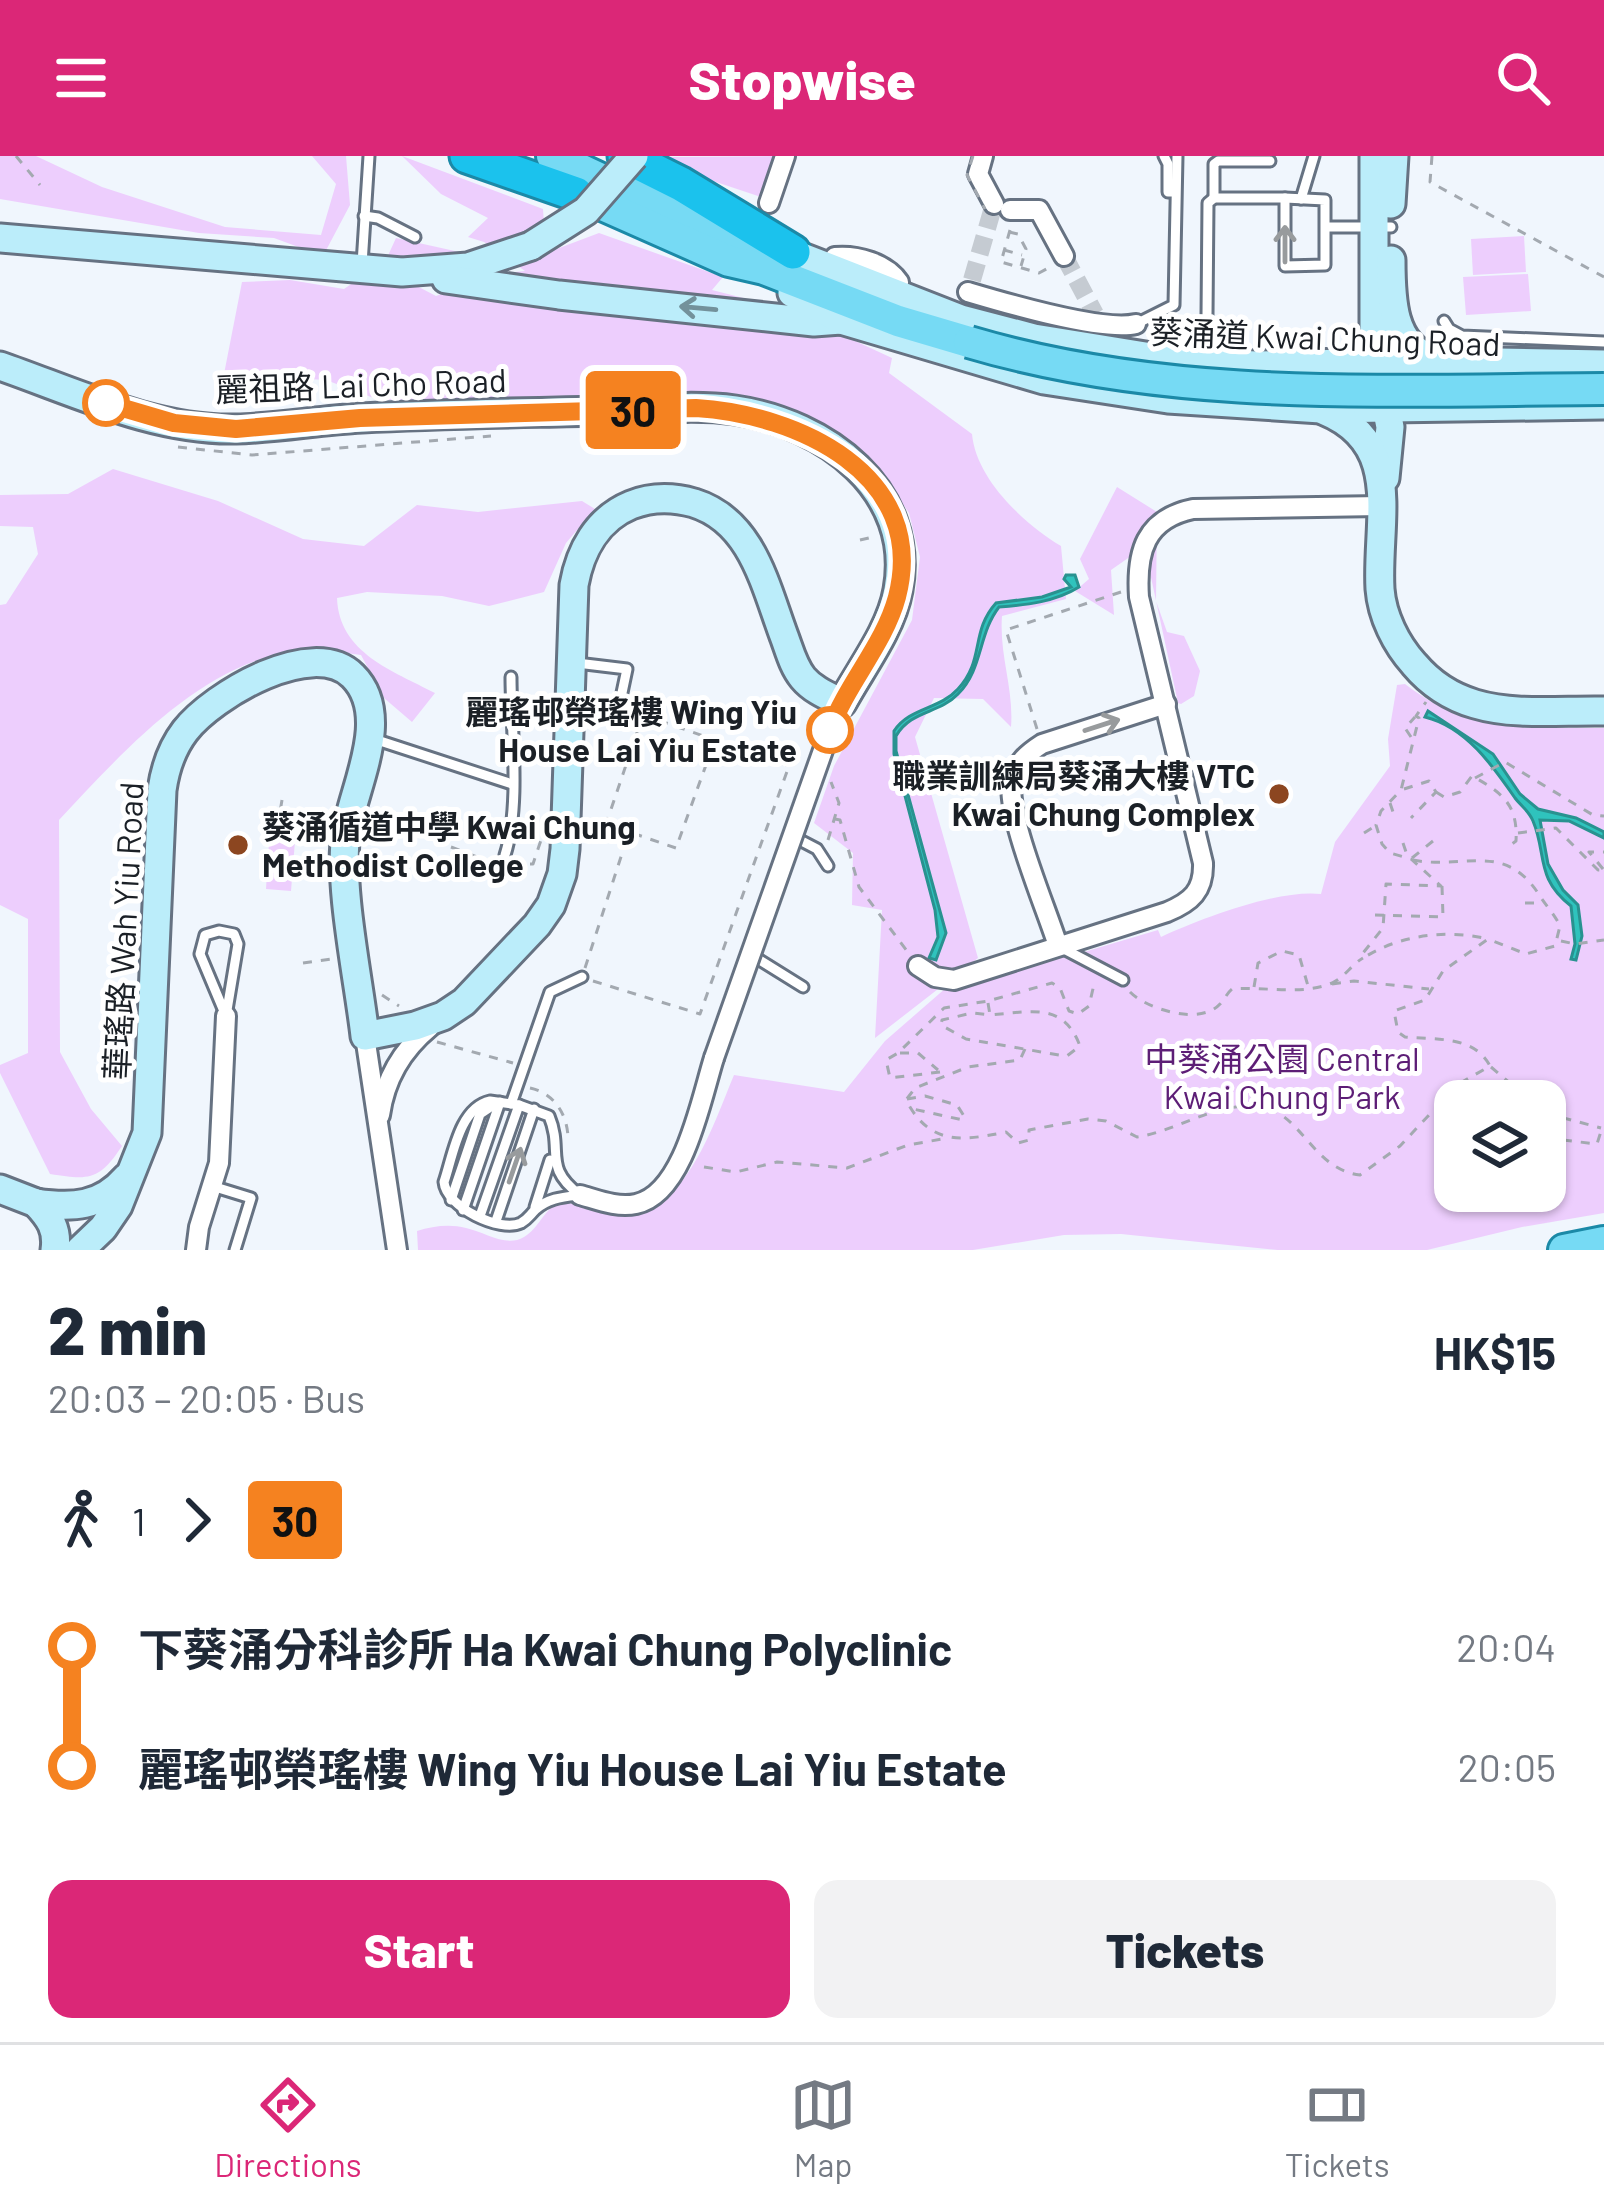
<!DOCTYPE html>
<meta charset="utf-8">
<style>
body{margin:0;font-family:Barlow,"Noto Sans TC",sans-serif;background:#f2f2f3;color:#1f2937;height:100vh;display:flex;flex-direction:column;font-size:45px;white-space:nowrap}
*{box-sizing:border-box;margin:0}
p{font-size:39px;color:#747a83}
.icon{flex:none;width:66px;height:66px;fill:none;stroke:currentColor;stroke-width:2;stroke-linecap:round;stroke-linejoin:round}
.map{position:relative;height:1094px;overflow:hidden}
.details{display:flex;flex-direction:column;background:#fff;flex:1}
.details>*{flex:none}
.badge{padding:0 24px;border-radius:9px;font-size:42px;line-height:78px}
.controls{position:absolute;left:1434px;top:924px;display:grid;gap:24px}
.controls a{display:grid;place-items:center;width:132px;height:132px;border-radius:24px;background:#fff;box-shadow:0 3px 9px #0004;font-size:60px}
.map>.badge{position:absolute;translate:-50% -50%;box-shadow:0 0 0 6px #fff}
.legs{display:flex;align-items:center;gap:18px;height:132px;padding:0 48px;font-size:39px}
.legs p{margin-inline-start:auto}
.overview{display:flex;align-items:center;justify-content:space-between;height:204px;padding:0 48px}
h1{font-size:66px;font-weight:800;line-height:90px}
.primary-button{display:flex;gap:24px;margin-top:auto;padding:24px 48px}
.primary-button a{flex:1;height:138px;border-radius:24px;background:#db2777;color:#fff;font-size:48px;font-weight:800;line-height:138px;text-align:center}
.primary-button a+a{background:#f2f2f3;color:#1f2937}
ul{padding:0 48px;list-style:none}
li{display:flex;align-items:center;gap:42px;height:120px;font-size:45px}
li i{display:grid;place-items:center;width:18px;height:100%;margin:0 15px;background:currentColor}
li i::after{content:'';width:30px;height:30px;margin:-15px;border:9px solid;border-radius:50%;background:#fff}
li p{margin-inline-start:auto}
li:first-child i{background:linear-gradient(#0000 50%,currentColor 0)}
li:last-child i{background:linear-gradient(currentColor 50%,#0000 0)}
header{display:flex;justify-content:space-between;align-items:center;height:156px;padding:0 48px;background:#db2777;color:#fff;font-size:54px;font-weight:800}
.tabs{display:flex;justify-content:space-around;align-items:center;height:168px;border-top:3px solid #e0e1e3;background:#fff;font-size:33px;color:#747a83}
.tabs a{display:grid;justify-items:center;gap:6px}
.tabs .active{color:#db2777}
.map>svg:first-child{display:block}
.green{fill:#edcefd;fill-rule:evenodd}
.water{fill:#2fc3bd;stroke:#299290;stroke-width:3}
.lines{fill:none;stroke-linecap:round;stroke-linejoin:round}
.street-tunnel{stroke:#c5cbd2;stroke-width:18;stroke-dasharray:18 9;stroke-linecap:butt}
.lane-casing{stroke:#667282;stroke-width:15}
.street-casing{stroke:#667282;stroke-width:24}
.secondary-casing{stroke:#667282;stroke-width:33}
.primary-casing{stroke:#1b89a7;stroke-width:36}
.highway-casing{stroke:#1b89a7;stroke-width:39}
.path{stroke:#a3a9b0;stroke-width:3;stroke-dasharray:9 9;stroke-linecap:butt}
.lane{stroke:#fff;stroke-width:9}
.street{stroke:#fff;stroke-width:18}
.secondary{stroke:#bbedfa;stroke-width:27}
.primary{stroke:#76daf4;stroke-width:30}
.highway{stroke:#1bc2ed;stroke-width:33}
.street-bridge-casing{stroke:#667282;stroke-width:24;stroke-linecap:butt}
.secondary-bridge-casing{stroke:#667282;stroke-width:33;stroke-linecap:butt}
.primary-bridge-casing{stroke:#1b89a7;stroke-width:36;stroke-linecap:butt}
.path-bridge{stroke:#a3a9b0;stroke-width:3;stroke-dasharray:9 9;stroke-linecap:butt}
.street-bridge{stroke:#fff;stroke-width:18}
.secondary-bridge{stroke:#bbedfa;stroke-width:27}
.primary-bridge{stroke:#76daf4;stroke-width:30}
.oneway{stroke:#989b9d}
.oneway2{stroke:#73919b}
.line-1-casing{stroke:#fff;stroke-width:27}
.line-1{stroke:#f58220;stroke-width:18}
.stop-1-dot{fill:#fff;stroke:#f58220;stroke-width:6}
.poi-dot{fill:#8c4620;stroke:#fff;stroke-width:4.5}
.labels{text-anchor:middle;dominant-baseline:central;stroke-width:10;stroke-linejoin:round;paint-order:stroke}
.street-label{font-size:33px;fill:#1b2026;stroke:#fff}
.stop-label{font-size:33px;font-weight:bold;fill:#1b2026;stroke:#fff;text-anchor:end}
.poi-label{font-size:33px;font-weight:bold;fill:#1b2026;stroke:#fff;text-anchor:end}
.park-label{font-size:33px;fill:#5d1e76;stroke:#fff}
</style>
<header><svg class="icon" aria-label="menu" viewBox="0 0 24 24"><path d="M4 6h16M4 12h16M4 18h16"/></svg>Stopwise<svg class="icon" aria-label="search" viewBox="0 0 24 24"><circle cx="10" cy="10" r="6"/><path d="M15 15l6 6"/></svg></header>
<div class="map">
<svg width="1604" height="1094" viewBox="0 0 1604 1094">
<rect width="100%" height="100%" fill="#f0f6fd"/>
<g class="green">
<path d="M 0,0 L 36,0 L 102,31 L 225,71 L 321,79 L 336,28 L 312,0 L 346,0 L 350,49 L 323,100 L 274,82 L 199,77 L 0,43 Z"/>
<path d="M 402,0 L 543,53 L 546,97 L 599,77 L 723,121 L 712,134 L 786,153 L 892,202 L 889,217 L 972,278 C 976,323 1024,368 1061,390 L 1066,443 L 1002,460 C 999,499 1014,533 1011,571 L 983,543 L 934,542 L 915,581 L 978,802 L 875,882 L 882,754 L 852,749 L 853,697 L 814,667 L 834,610 L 912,464 L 920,401 L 909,357 L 879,313 L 847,286 L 828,272 L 742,243 L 459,255 L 371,241 L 326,224 L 224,218 L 242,126 L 290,124 L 344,133 L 386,104 L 396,82 L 473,99 L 413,128 L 436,140 L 496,118 L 525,115 L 484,86 L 468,81 L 488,62 L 441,38 Z"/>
<path d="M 778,0 L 764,42 L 692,18 L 666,1 Z"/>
<path d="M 1524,80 L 1526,116 L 1473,119 L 1471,83 Z"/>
<path d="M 1528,118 L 1531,155 L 1466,159 L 1463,121 Z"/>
<path d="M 113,313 L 218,345 L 303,383 L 364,390 L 417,349 L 478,356 L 582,345 L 595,353 L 566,387 L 544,436 L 489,450 L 442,440 L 367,436 L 337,442 C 339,497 393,515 435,537 L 412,566 L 384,542 L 361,499 C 344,497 323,492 306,494 C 206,501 123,596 59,664 L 60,896 L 91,953 L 122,990 C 99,1025 89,1024 50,1018 L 0,917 L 0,909 L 28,897 L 28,763 L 0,749 L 0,449 L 6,448 L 38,398 L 33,371 L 0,370 L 0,339 L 68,338 Z"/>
<path d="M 1117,331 L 1157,356 L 1156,445 L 1167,476 L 1184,480 L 1200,515 L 1194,540 L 1181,548 L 1178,547 L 1149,412 L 1131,400 L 1111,414 L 1114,459 L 1075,435 L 1089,423 L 1080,403 Z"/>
<path d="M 1405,528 C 1473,580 1523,571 1604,572 L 1604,1057 L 1522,1071 L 1427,1094 L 1278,1094 L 1121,1078 L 1064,1079 L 973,1094 L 418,1094 L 417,1075 C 433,1070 450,1068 466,1072 C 485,1076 506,1092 524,1081 C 539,1072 543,1055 559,1046 C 580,1047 601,1058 623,1058 C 686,1059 714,966 734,919 L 844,936 L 885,885 L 947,831 L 1065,798 L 1090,811 L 1094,802 L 1084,796 L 1158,774 L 1161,781 C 1200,763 1278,733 1321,738 L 1335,686 L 1390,610 L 1388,583 L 1397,529 ZM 1455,945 L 1545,945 L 1545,1035 L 1455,1035 Z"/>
<path d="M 270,670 L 296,672 L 291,735 L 266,733 Z"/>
</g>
<g class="water">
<path d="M 1066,419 L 1075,419 L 1079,431 C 1055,446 1026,449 999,451 C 978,478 983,513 958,538 C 939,558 911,554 896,580 L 896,595 L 946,777 L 936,804 L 929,802 L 938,781 L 935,754 L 894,598 L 894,575 C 910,551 939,554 958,533 C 985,504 970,476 996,447 L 1042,441 L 1071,431 L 1064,423 Z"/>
<path d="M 1428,555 L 1493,598 L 1520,638 L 1538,653 L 1576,662 L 1604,676 L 1604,682 L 1569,665 L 1540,664 L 1548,708 L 1563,734 L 1578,749 L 1582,780 L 1576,804 L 1571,803 L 1575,788 L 1571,750 C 1535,722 1547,698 1533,665 C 1529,655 1521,650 1515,642 C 1493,610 1466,571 1425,561 Z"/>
</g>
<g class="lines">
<g class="street-tunnel">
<path d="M 1064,100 L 1095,158"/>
<path d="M 972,124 L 994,48 L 1005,52"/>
</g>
<defs>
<g id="lane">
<path d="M 1164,0 L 1168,8 L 1168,36 L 1174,36"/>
<path d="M 1214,42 L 1214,8 L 1218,5 L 1270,5"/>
<path d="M 1301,43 L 1314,0"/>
<path d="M 364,60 L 378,62 L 415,81"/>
<path d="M 1325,71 L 1325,44 L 1285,42 L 1285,110 L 1325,109 L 1325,71 L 1391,71"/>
<path d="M 362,108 L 369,0"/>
<path d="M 1207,159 L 1208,47 L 1214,42 L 1285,42"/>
<path d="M 1444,165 L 1449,173 L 1462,180 L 1604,186"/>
<path d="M 1136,168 L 1174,149 L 1177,0"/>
<path d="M 577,507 L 627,513 L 619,551"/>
<path d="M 374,583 L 512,628"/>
<path d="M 792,680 L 817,693 L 828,710"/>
<path d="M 505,699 C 521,649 511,574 511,521"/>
<path d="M 219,775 L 234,778 L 238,788 L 226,860 L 200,798 L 205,779 Z"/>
<path d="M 1064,793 L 1123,824"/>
<path d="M 750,798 L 803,831"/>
<path d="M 490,945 L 519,949 L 549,960 C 564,996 542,1010 580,1039 C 563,1041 548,1042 535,1054 C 529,1060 528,1063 521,1067 C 500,1077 446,1051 444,1026 C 453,1000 459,952 490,945 Z"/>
<path d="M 511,948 L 550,836 L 582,821"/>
<path d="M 212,1030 L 251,1042 L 235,1094"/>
<path d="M 451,1044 L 480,958 L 495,948"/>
<path d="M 535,1051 L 550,1004"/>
<path d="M 463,1054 L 500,946"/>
<path d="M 480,1060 L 519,949"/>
<path d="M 496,1065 L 534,953"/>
</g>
<g id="street">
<path d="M 983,0 L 978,18 L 994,48"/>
<path d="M 769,47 L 785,0"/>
<path d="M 1010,54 L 1039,54 L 1064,100"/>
<path d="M 835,101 C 857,99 886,107 899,126"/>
<path d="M 968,136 C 1005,147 1102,176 1136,168"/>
<path d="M 1058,790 C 1047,754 1005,657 1012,624 C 1016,607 1028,597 1042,588 L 1166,548"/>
<path d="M 918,810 L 935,821 L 954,824 L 1167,756 C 1191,746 1204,735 1203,707 L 1139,441 C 1136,396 1145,363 1193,353 L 1381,350"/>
<path d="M 365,880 L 397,1094"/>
<path d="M 380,959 C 385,923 402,894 430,871"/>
<path d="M 580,1039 C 598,1044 617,1052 636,1048 C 684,1038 701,943 714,902"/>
<path d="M 196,1094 L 199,1071 L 219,1007 L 226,860"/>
</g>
<g id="secondary">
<path d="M 1374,0 L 1374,189 L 1390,271 L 1385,322"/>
<path d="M 1391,48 L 1394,0"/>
<path d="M 0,82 L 402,116 L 468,111 L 531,90"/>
<path d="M 774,90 L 961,163 L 1034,182 L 1170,204 L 1255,209 L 1444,205 L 1604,208"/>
<path d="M 1391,104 C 1391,140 1391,192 1434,203"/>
<path d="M 446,123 L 559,139 L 814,166 L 841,164"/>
<path d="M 792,137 L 841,164 L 1044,224 L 1168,243 L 1321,253 L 1604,249"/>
<path d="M 0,210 C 75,236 155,275 236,273 C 278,272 320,264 362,262 C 441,258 520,257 599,255 C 643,254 691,248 735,254 C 825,267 916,334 898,434 C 891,474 861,512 842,547 C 828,540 813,534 803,522 C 793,510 789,493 784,480 C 765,429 752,365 694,347 C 673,341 651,341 631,349 C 597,363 580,395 574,429 L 565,693 L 562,718 L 551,749 L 537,769 L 464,846 L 443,860 L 415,870 L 365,880 C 359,826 338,728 346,678 C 353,632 393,560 353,520 C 313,480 213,539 185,575 C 172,592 165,613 162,634 L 147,977 L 118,1050 L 103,1072 L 80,1094"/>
<path d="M 1325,255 C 1405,288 1376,365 1380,433 C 1382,460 1396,488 1414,508 C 1430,527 1451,541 1475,548 C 1515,560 1563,554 1604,555"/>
<path d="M 0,1033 L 49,1052"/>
<path d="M 36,1047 C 72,1052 101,1051 126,1022"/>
<path d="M 36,1047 C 50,1062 58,1073 55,1094"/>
</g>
<g id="primary">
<path d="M 552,0 L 769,102"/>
<path d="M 571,35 L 729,105 L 764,113 L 898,165 L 969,186"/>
<path d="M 1564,1094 L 1604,1086"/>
</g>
<g id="highway">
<path d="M 467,0 L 576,38"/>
<path d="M 625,0 L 681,28 L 793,96"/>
</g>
</defs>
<use href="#lane" class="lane-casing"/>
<use href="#street" class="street-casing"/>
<use href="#secondary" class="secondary-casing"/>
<use href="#primary" class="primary-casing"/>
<use href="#highway" class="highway-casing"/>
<g class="path">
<path d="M 16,0 L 40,29"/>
<path d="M 1432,0 L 1430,26 L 1604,121"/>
<path d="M 1010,74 L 1001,106 L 1039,117 L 1050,111"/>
<path d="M 1009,76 L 1018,78 L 1026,93 L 1021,110"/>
<path d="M 1004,94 L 1022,99"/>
<path d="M 178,291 L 252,299 L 491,280"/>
<path d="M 860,384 L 877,380"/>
<path d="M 643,559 L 606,668 L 676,692 L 715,584"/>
<path d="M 1037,573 L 1006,474 L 1121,436"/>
<path d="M 1411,581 L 1405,572 L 1415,561"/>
<path d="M 1475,622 L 1505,606 L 1593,659 L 1604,660"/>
<path d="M 1404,633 L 1429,625 L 1436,636 L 1411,662"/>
<path d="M 1436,636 L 1444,641 L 1460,636 L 1472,620 C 1503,637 1518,649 1516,685 L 1509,690"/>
<path d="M 282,644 L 280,656 L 287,658"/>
<path d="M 1390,647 L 1394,659"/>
<path d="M 835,663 L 840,664 L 859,731 L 910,799"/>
<path d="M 606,671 L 606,683 L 601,683 L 602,667 L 606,668"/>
<path d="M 1364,677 L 1375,670"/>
<path d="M 1518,677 L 1556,672 L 1598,714 L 1604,714"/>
<path d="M 828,684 L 839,647 L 831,626"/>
<path d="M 1403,687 L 1408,702"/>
<path d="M 451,691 L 496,708"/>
<path d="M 1412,702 L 1433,685"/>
<path d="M 1413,704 C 1464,714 1503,685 1538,737 C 1545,749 1554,757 1560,770 L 1555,790 L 1526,798 L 1488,783"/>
<path d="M 512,708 L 533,708 L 541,684 L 546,684"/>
<path d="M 1603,713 L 1589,696 L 1604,696"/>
<path d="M 1525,747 L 1542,747"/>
<path d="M 1375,759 L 1443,761 L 1442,730"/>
<path d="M 1561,785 L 1575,788 L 1604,784"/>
<path d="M 303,807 L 332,803"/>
<path d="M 585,812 L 629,676"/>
<path d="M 593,825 L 700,858 L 789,610 L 632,555"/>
<path d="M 1332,828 L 1354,825 L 1429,833"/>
<path d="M 1254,831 L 1258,807 L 1282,795 L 1299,799 L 1308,830"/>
<path d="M 1130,836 C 1147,853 1200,870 1220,848 C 1225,843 1227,837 1232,833 C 1264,830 1301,840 1332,827 C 1345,821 1351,809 1363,802"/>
<path d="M 382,839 L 399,850"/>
<path d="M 988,847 L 990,859 L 972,857 L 942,864 L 941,869 L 966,883 L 1059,899 L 1067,900 L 1080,890 C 1063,845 1031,856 990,859"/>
<path d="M 437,886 L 513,907"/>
<path d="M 1025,893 L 1020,904 L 968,911 L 915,932 L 906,944 C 930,990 962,985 1006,976 L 1018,987 L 1029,984 L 1029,974 L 1088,963 L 1106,965 L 1137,981 C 1178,975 1218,944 1263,951 C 1301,958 1314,1014 1360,1019 L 1400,990 L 1457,929 L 1490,910 C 1474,879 1435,884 1405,881 L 1398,876 L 1394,855 L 1425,844 L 1443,815 L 1488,783 C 1447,773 1400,779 1365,801 L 1363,797 L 1383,772 L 1386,728 L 1441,730 L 1411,703 L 1390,697 L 1382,688 L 1376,669 L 1381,655 L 1401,634 L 1419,562 L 1416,560 L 1426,546"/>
<path d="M 900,897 L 918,897 L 938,914"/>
<path d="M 1491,911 L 1531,945"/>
<path d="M 940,916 L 890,922 L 886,904 L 898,897 L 944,852 L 988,845 L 1052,827 L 1060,832 L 1069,855 L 1078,858 L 1089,850 L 1095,824"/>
<path d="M 530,932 C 554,937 567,958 568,981"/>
<path d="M 1454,933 L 1478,932 L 1501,945"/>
<path d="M 907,943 L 925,940 L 957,949 L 964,960 L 963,964 L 913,953"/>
<path d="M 1545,957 L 1601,972"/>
<path d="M 1545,982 L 1597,988 L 1602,972"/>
<path d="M 704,1011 L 736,1016 L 777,1006 L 847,1012 L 908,989 L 948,982"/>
</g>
<use href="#lane" class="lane"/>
<use href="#street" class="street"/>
<use href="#secondary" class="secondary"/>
<use href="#primary" class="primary"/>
<use href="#highway" class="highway"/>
<defs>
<path id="street-bridge" d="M 714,902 L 833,566"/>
<path id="secondary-bridge" d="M 531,90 L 586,55 L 634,0"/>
<path id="primary-bridge" d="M 969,186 C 1174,247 1392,234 1604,233"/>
</defs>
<use href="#street-bridge" class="street-bridge-casing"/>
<use href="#secondary-bridge" class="secondary-bridge-casing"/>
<use href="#primary-bridge" class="primary-bridge-casing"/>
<g class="path-bridge">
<path d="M 973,0 L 967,19 L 985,53"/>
<path d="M 581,668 L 606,669"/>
</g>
<use href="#street-bridge" class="street-bridge"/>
<use href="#secondary-bridge" class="secondary-bridge"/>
<use href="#primary-bridge" class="primary-bridge"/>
</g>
<defs><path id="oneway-shaft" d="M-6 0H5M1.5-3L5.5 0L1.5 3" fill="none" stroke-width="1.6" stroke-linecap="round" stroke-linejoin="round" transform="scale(3)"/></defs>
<g class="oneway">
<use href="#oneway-shaft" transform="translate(1285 88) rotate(-90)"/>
<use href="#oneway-shaft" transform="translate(1102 569) rotate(-18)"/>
<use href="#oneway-shaft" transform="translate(515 1009) rotate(-71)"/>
</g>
<use class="oneway2" href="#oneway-shaft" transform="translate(698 152) rotate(-175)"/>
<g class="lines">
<defs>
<path id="line-1" d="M 106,247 L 174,267 L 236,273 L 360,262 L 696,252 C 796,258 929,318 897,441 C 884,489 847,527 830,574"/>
</defs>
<use href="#line-1" class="line-1-casing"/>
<use href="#line-1" class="line-1"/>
</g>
<g class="stop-1-dot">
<circle cx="106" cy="247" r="21"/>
<circle cx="830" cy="574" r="21"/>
</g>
<g class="poi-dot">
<circle cx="1279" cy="638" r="12"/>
<circle cx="238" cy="689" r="12"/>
</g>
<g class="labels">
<g class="street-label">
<text transform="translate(1325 181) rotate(2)">葵涌道 Kwai Chung Road</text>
<text transform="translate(361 228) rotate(-2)">麗祖路 Lai Cho Road</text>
<text transform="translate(123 775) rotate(-87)">華瑤路 Wah Yiu Road</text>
</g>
<g class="stop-label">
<text x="797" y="555">麗瑤邨榮瑤樓 Wing Yiu<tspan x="797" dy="38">House Lai Yiu Estate</tspan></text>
</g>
<g class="poi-label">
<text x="1255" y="619">職業訓練局葵涌大樓 VTC<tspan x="1255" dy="38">Kwai Chung Complex</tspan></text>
<text x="262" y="670" text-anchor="start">葵涌循道中學 Kwai Chung<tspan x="262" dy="38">Methodist College</tspan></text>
</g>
<g class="park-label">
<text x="1282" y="902">中葵涌公園 Central<tspan x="1282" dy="38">Kwai Chung Park</tspan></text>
</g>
</g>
</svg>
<div class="controls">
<a><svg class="icon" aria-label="layers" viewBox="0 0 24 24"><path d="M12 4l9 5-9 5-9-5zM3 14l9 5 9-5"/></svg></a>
</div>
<b class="badge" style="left:633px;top:254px;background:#f58220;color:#111">30</b>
</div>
<section class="details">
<div class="overview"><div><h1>2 min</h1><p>20:03 – 20:05 · Bus</p></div><b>HK$15</b></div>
<div class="legs"><svg class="icon" aria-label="walk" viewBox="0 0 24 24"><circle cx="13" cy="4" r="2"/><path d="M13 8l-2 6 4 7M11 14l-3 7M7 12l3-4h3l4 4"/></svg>1<svg class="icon" aria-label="forward" viewBox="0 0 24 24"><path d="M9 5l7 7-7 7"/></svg><b class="badge" style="background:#f58220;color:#111">30</b></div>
<ul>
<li><i style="color:#f58220"></i><b>下葵涌分科診所 Ha Kwai Chung Polyclinic</b><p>20:04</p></li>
<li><i style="color:#f58220"></i><b>麗瑤邨榮瑤樓 Wing Yiu House Lai Yiu Estate</b><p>20:05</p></li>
</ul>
<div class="primary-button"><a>Start</a><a>Tickets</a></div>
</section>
<nav class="tabs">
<a class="active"><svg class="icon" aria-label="directions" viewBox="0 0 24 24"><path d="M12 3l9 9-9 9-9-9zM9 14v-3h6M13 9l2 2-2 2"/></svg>Directions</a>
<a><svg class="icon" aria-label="map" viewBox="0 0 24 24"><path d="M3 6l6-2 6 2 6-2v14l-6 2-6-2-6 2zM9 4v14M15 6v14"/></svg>Map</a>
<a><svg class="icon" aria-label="tickets" viewBox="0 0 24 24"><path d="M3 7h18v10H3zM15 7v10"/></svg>Tickets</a>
</nav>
